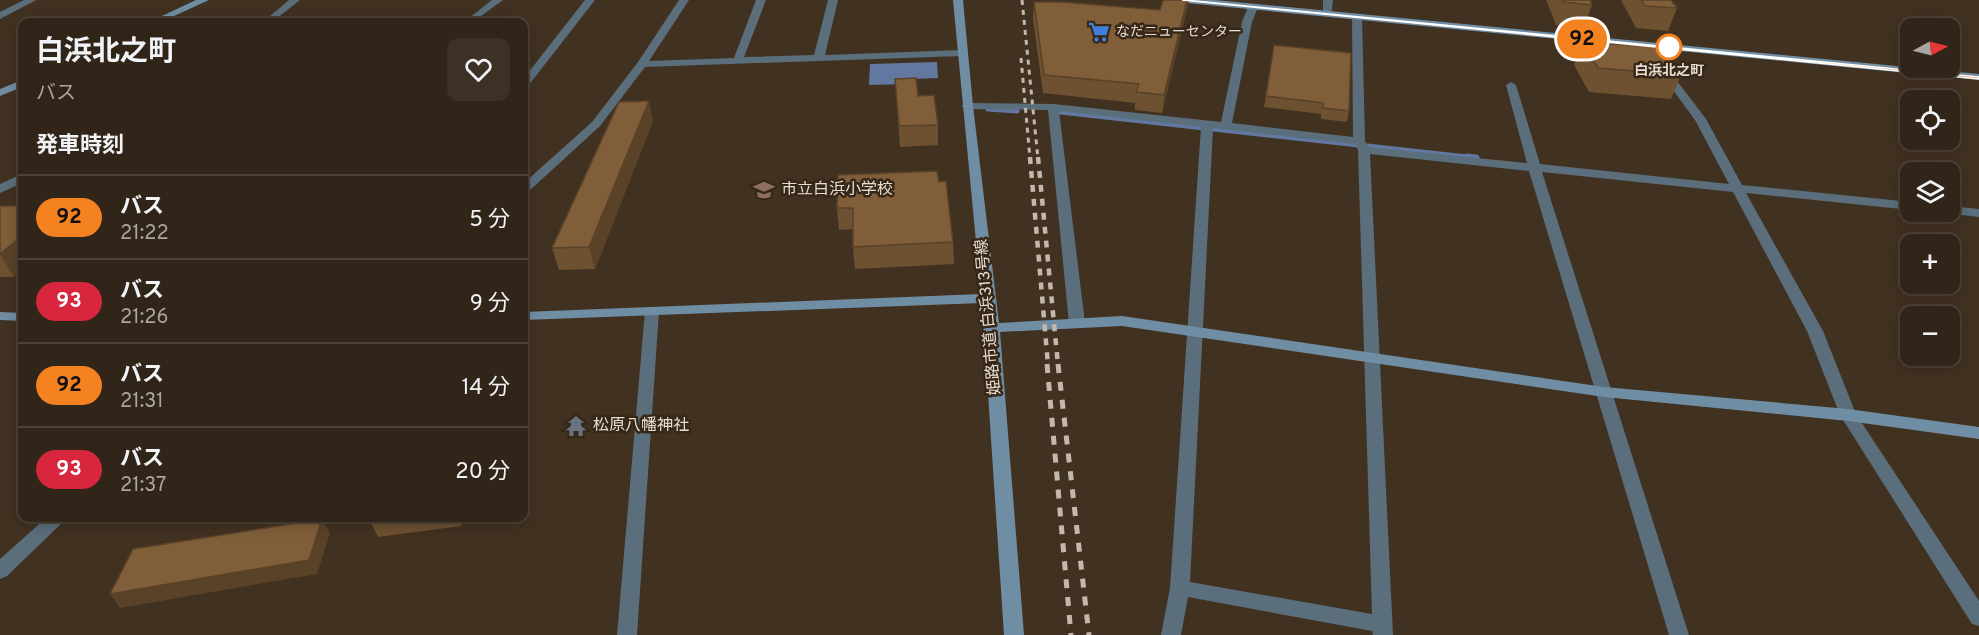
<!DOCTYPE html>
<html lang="ja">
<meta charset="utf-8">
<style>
body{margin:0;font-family:Overpass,"Noto Sans JP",sans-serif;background:#3d3126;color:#f1f3f6;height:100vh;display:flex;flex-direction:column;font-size:22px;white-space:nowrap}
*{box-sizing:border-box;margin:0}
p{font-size:20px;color:#a8a5a2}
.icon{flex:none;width:33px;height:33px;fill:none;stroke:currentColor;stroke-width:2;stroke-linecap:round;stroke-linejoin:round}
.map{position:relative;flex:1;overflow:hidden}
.details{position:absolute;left:18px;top:18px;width:510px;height:504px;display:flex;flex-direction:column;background:#312519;border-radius:12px;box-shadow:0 3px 15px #0003,0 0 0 2px #4c4238}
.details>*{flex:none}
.badge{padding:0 12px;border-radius:20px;font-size:21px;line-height:39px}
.needle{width:39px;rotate:83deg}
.buttons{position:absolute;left:1900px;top:18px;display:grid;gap:12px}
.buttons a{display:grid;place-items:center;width:60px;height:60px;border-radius:12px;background:#312519;box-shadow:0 3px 15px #0003,0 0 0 2px #4c4238;font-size:30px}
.map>.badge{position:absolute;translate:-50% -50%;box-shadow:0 0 0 3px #fff}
h2{padding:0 18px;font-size:22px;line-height:54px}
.round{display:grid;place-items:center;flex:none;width:63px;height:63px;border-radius:12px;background:#3d3126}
.head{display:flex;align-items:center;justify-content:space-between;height:102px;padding:0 18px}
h1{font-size:28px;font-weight:700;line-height:45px}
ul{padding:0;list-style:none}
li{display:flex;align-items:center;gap:18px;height:84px;padding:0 18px;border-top:2px solid #4c4238}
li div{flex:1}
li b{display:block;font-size:22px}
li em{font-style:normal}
li .badge{min-width:66px;font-weight:700;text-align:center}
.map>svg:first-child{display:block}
.water{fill:#6278a1}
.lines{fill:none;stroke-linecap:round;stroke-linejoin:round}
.stream-far1{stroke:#6278a1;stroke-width:5}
.stream{stroke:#6278a1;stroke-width:7}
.street{fill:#5b6e7c;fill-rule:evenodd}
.secondary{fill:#708ea3;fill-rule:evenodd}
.rail-far2{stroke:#c4b8ad;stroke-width:3;stroke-dasharray:5 5;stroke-linecap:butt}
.rail-far1{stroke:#c4b8ad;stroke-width:4.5;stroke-dasharray:7 7;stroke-linecap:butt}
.rail{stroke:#c4b8ad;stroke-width:5;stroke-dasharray:9 9;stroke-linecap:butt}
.wall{fill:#6d5131}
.shaded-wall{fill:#594228}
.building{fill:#7f5e39;stroke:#594228;stroke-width:1.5}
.line{fill:#f58220;stroke:#fff;stroke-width:1.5}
.stop-dot{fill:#fff;stroke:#f58220;stroke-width:3}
.labels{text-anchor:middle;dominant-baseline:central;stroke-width:5;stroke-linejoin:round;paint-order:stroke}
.far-poi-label{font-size:14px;fill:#e6dcd2;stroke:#362717;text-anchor:start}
.far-stop-label{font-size:14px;font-weight:bold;fill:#e6dcd2;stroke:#362717}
.poi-label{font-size:16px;fill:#e6dcd2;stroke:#362717;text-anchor:start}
.street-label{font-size:16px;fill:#e6dcd2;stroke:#362717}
</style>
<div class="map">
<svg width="1979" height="635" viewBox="0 0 1979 635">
<rect width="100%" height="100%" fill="#413121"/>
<path class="water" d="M 937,62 L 938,78 L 911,79 L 911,84 L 869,85 L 870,64 Z"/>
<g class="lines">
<g class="stream-far1">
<path d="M 988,109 L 1017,111"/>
<path d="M 1060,112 L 1476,158"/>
</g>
<path class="stream" d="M 1467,157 L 1476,158"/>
<g class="street">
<path d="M 24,0 L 36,0 L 0,19 L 0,12 Z"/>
<path d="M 289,0 L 300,0 L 272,22 L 263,22 Z"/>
<path d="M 492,0 L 503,0 L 473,22 L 464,22 Z"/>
<path d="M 585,0 L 595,0 L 528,86 L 524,87 L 524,78 Z"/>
<path d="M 679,0 L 689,0 L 649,61 L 734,58 L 756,0 L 766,0 L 744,57 L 814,55 L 828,0 L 838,0 L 825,55 L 962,50 L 967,53 L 962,56 L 645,67 L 600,126 L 528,192 L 524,193 L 524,183 L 592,122 L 638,62 Z"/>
<path d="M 1323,0 L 1333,0 L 1331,15 L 1323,13 Z"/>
<path d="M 1253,4 L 1258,7 L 1252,22 L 1232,123 L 1353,137 L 1352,17 L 1357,14 L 1362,17 L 1365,141 L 1368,147 L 1527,163 L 1506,85 L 1511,82 L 1516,85 L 1540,164 L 1729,184 L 1695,120 L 1659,71 L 1664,68 L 1668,69 L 1706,119 L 1742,185 L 1911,202 L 1911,210 L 1746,193 L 1823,331 L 1856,414 L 1979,601 L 1979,626 L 1972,624 L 1840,415 L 1807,331 L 1733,192 L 1542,172 L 1689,635 L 1669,635 L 1529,171 L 1370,154 L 1393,635 L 1373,635 L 1372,631 L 1188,597 L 1181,635 L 1161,635 L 1170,588 L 1201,127 L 1059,111 L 1085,323 L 1077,328 L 1069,323 L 1048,110 L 967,109 L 961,106 L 967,103 L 1054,104 L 1221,122 L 1242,22 L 1248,7 ZM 1213,128 L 1355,144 L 1358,150 L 1372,614 L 1190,582 Z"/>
<path d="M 22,174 L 22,183 L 0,193 L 0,184 Z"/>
<path d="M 1950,206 L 1979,209 L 1979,217 L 1945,213 L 1950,212 Z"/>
<path d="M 652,307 L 659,311 L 637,635 L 617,635 L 645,311 Z"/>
<path d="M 46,518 L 67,518 L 7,576 L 0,579 L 0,559 Z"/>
</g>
<g class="secondary">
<path d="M 196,0 L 209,0 L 161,22 L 149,22 Z"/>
<path d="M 953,0 L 963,0 L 973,106 L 999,323 L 1122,316 L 1604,387 L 1848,409 L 1979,427 L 1979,439 L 1848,421 L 1604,397 L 1122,326 L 1000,332 L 1024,635 L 1004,635 L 982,303 L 524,320 L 524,312 L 981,294 Z"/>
<path d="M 1181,0 L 1215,0 L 1979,74 L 1979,80 L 1186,3 Z"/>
<path d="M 22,80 L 22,87 L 0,96 L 0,89 Z"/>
<path d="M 0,312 L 22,313 L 22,321 L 0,320 Z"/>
</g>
<g class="rail-far2">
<path d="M 1022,0 L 1038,159"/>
<path d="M 1021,58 L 1030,159"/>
</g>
<g class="rail-far1">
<path d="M 1030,157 L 1048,365"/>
<path d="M 1038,157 L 1058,365"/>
</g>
<g class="rail">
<path d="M 1047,364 L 1071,635"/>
<path d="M 1058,364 L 1089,635"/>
</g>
</g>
<g class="wall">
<path d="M 1546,0 L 1590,0 L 1592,5 L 1584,27 L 1556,25 Z"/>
<path d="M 1621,0 L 1671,0 L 1677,8 L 1668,31 L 1636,28 Z"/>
<path d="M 1034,2 L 1160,10 L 1188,5 L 1162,113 L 1135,110 L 1135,103 L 1043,93 L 1033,19 Z"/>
<path d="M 1582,42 L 1681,75 L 1671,99 L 1589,92 L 1574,65 Z"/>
<path d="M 1274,45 L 1349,111 L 1347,122 L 1321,119 L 1321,114 L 1264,107 Z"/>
<path d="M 895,79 L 918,96 L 938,125 L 938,145 L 900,147 Z"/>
<path d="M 653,121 L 595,269 L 559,270 L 552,248 Z"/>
<path d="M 939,182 L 953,242 L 954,264 L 855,269 L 853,247 L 853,229 L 839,230 L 837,208 Z"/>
<path d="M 0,206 L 22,206 L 22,270 L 14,277 L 0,277 Z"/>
<path d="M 373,518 L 464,518 L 461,526 L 378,537 L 371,523 Z"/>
</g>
<g class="shaded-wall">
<path d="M 1187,0 L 1189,0 L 1188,5 L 1162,113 L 1164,95 Z"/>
<path d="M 649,101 L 653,121 L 595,269 L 589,247 Z"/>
<path d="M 22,236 L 22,270 L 14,277 L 0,254 Z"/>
<path d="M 458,518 L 464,518 L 461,526 Z"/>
<path d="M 322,519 L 330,533 L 317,574 L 120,608 L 110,594 Z"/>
</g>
<g class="building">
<path d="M 1163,0 L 1187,0 L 1164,95 L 1136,92 L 1139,84 L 1044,75 L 1034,2 L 1061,2 L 1160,10 Z"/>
<path d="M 1562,0 L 1590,0 L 1592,5 L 1563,2 Z"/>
<path d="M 1641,0 L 1671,0 L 1677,8 L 1645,6 Z"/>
<path d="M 1582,42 L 1660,47 L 1681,75 L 1598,68 Z"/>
<path d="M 1274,45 L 1351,53 L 1349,111 L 1323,108 L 1323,103 L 1266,96 Z"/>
<path d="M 916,78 L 918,96 L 934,95 L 938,125 L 899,126 L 895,79 Z"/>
<path d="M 649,101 L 589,247 L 552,248 L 619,102 Z"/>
<path d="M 937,171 L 939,182 L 946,181 L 953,242 L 853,247 L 853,208 L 837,208 L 838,175 Z"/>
<path d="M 0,206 L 22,206 L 22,236 L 0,254 Z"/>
<path d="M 373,518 L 414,518 L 371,523 Z"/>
<path d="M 322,519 L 309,560 L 110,594 L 133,549 Z"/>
</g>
<path class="line" d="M 1182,0 L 1185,0 L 1979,77 L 1979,79 Z"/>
<defs>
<symbol id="supermarket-bare" viewBox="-9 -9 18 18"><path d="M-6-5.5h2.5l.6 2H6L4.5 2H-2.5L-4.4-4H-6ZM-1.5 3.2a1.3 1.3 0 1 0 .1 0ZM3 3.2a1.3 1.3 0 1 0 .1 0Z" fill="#3f7fe0" stroke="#362717" stroke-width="2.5" paint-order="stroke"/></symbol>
<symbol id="school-bare" viewBox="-9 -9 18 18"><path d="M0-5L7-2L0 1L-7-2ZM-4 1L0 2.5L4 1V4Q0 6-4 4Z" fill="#8d6e63" stroke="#362717" stroke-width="2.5" paint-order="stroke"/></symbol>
<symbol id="temple-bare" viewBox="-9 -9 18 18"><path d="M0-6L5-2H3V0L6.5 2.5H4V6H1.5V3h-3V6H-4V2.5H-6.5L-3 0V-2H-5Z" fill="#6b7280" stroke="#362717" stroke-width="2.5" paint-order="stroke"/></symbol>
</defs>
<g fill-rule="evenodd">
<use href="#supermarket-bare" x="1084" y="17" width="30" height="30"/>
<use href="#school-bare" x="749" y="175" width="30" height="30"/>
<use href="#temple-bare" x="561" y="411" width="30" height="30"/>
</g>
<circle class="stop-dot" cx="1669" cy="47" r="12"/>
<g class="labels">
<g class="far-poi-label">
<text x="1116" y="32">なだニューセンター</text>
</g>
<g class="far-stop-label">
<text x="1669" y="71">白浜北之町</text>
</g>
<g class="poi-label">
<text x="781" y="190">市立白浜小学校</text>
<text x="593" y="426">松原八幡神社</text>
</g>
<g class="street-label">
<text transform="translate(989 317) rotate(-95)">姫路市道 白浜313号線</text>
</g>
</g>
</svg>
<div class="buttons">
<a><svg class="needle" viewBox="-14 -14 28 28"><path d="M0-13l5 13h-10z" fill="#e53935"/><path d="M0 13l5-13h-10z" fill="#a8a5a2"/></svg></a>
<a><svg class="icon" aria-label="locate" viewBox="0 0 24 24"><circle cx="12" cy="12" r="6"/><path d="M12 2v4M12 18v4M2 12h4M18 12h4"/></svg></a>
<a><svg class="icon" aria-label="layers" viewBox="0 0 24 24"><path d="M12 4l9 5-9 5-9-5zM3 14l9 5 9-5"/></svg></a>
<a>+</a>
<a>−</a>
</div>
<b class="badge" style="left:1582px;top:39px;background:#f58220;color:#111">92</b>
<section class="details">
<div class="head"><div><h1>白浜北之町</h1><p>バス</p></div><a class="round"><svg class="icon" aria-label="heart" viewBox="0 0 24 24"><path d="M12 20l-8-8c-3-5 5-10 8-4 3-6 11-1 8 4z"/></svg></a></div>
<h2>発車時刻</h2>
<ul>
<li><span class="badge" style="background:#f58220;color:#111">92</span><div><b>バス</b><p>21:22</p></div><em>5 分</em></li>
<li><span class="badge" style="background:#d7263d;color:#fff">93</span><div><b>バス</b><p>21:26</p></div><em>9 分</em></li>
<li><span class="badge" style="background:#f58220;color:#111">92</span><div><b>バス</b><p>21:31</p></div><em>14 分</em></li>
<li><span class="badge" style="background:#d7263d;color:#fff">93</span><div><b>バス</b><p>21:37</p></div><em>20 分</em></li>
</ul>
</section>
</div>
